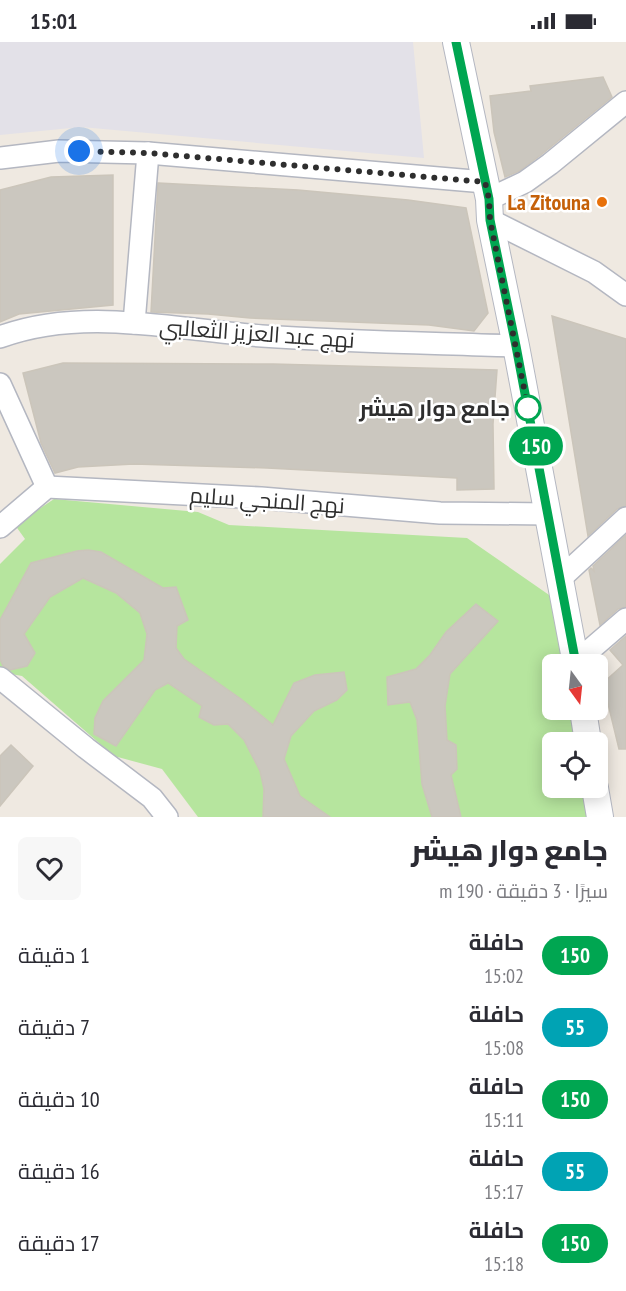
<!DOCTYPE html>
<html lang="ar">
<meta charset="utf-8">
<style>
body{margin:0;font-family:"PT Sans Narrow",Cairo,sans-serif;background:#f7f7f7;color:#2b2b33;direction:rtl;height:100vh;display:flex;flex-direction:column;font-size:22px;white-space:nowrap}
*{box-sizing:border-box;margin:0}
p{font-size:20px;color:#7c7c81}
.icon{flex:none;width:33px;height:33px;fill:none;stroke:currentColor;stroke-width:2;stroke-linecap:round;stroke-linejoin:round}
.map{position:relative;height:775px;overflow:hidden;direction:ltr}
.panel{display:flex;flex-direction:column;background:#fff;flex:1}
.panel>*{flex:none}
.badge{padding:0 12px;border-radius:20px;font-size:21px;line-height:39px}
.needle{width:39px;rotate:165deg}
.controls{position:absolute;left:542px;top:612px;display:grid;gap:12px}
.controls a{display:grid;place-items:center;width:66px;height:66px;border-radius:9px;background:#fff;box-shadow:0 3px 15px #0003;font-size:30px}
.you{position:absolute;width:30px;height:30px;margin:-15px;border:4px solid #fff;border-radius:50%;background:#1a73e8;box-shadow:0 0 0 9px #1a73e833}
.map>.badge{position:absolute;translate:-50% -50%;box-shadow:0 0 0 3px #fff}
.round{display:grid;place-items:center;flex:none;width:63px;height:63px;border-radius:9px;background:#f7f7f7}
.headline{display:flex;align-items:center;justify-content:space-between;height:102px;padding:0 18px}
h1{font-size:28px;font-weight:800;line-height:45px}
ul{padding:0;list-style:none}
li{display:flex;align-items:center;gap:18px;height:72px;padding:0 18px}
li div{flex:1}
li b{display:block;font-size:22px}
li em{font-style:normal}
li .badge{min-width:66px;font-weight:700;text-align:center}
.status{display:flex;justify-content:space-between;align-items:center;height:42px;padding:0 30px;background:#fff;direction:ltr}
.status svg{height:16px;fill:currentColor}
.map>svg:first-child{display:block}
.industrial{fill:#e3e1e8}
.green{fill:#b6e59e}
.building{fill:#cbc7bf;stroke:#cbc5ba;stroke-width:1.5}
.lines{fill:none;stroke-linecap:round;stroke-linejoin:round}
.minor-casing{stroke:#b4b7c1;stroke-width:24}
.tertiary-casing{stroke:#b4b7c1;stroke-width:28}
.minor{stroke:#fff;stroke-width:21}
.tertiary{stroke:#fff;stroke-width:26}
.line-casing{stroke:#fff;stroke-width:14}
.line{stroke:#00a651;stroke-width:9}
.walk{stroke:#2e2e2e;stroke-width:6;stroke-dasharray:0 10.8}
.food-dot{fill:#e8710a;stroke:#fff;stroke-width:2}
.stop-dot{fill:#fff;stroke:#00a651;stroke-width:3}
.labels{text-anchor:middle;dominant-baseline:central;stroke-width:5;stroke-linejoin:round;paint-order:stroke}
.food-label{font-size:22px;font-weight:bold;fill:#c56008;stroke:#fff;text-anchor:end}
.street-label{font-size:22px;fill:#2e2e2e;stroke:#fff}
.stop-label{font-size:22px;font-weight:bold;fill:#2e2e2e;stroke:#fff;text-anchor:end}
</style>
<div class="status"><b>15:01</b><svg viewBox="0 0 49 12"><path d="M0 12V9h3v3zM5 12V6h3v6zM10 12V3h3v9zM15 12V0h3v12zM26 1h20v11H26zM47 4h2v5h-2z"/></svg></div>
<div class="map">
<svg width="626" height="775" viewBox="0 0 626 775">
<rect width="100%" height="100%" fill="#efe9e1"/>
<path class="industrial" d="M 0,0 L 413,0 L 424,116 L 81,85 L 0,93 Z"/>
<path class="green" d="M 54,457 L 198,470 L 229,483 L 467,496 L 552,555 L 563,622 L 552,622 L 552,668 L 571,668 L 577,700 L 552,700 L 552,746 L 585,746 L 590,775 L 198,775 L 162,727 L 114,714 L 22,634 L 0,630 L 0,522 L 25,497 L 15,483 Z"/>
<g class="building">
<path d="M 603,35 L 612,55 L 542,112 L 519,129 L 505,135 L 494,90 L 490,54 L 531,49 L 530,44 Z"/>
<path d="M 113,133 L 113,263 L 19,272 L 0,280 L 0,148 L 51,135 Z"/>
<path d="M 158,141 L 298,148 L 408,158 L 466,166 L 488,271 L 474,289 L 429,283 L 250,276 L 208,272 L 151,270 Z"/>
<path d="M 552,274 L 626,297 L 626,464 L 617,467 L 588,494 Z"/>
<path d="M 63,321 L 273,322 L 497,328 L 493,382 L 494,447 L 457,448 L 457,436 L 267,426 L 134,422 L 78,425 L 55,431 L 41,401 L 23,331 Z"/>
<path d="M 626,493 L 626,565 L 618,567 L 600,583 L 589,528 L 591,526 L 594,529 L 593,524 Z"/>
<path d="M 88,508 L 101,510 L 163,546 L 176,545 L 188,578 L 177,584 L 176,606 L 184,617 L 241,657 L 273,683 L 294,641 L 315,633 L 344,630 L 347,648 L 337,658 L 314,669 L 291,694 L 284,717 L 300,754 L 330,775 L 263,775 L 264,747 L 260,729 L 244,698 L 228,682 L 214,683 L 199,675 L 202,664 L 168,641 L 155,648 L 116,704 L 94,692 L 95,676 L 103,659 L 144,618 L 147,592 L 140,571 L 116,551 L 83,536 L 50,555 L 24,592 L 35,611 L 27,624 L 10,628 L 3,624 L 0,617 L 0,578 L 31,521 L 77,509 Z"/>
<path d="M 476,562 L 498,579 L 450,632 L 445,664 L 447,698 L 456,703 L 457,727 L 451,733 L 461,775 L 432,775 L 422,742 L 417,678 L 410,660 L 388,663 L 387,635 L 416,627 L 430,613 L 446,590 Z"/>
<path d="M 626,594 L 626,707 L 619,707 L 603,641 L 623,623 L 610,608 Z"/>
<path d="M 11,703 L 33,724 L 0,764 L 0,714 Z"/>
</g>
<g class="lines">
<defs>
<g id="minor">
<path d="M 0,116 L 59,109 L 148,111 L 485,140"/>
<path d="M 489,157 L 525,140 L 550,122 L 626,60"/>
<path d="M 490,178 L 594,230 L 626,253"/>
<path d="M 134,281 L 148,111"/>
<path d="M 0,295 C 84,264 175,288 262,294 C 346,300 432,301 516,304"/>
<path d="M 0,342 L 47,445"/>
<path d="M 0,485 L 47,445 L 261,456 L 440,471 L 549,472"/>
<path d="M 561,536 L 626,476"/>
<path d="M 576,620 L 626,577"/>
<path d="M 0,636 L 86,706 L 152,756 L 167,775"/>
</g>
<g id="tertiary">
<path d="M 456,0 L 489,157 L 490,178 L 516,304 L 576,622"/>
<path d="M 583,668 L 588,700"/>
<path d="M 595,746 L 600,775"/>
</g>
</defs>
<use href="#minor" class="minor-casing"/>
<use href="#tertiary" class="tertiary-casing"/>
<use href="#minor" class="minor"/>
<use href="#tertiary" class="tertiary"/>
</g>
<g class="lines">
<defs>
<path id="line" d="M 456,0 L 489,157 L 490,178 L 516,304 L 576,622"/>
</defs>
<use href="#line" class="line-casing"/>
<use href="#line" class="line"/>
<path class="walk" d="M 79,109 L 148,111 L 485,140 L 489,157 L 490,178 L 528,366"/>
</g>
<circle class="food-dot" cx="602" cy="160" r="6"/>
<circle class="stop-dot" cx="528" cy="366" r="12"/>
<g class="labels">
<g class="food-label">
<text x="590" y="160">La Zitouna</text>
</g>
<g class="street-label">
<text transform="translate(257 291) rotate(4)">نهج عبد العزيز الثعالبي</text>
<text transform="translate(267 458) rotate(4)">نهج المنجي سليم</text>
</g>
<g class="stop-label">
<text x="510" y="366">جامع دوار هيشر</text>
</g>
</g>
</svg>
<div class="controls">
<a><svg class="needle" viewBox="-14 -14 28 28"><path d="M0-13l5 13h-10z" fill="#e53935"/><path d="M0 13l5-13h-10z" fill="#7c7c81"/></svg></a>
<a><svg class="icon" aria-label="locate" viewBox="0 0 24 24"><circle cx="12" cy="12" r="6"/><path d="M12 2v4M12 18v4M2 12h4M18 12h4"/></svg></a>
</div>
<div class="you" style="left:79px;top:109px"></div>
<b class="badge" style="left:536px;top:404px;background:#00a651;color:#fff">150</b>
</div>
<section class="panel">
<div class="headline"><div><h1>جامع دوار هيشر</h1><p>سيرًا · 3 دقيقة · 190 m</p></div><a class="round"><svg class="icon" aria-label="heart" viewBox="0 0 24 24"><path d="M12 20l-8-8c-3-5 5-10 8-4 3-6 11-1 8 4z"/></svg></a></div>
<ul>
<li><span class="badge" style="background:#00a651;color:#fff">150</span><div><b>حافلة</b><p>15:02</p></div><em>1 دقيقة</em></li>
<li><span class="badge" style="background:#00a3b4;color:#fff">55</span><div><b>حافلة</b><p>15:08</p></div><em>7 دقيقة</em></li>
<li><span class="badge" style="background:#00a651;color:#fff">150</span><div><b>حافلة</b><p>15:11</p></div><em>10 دقيقة</em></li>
<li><span class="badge" style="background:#00a3b4;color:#fff">55</span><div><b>حافلة</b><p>15:17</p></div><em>16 دقيقة</em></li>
<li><span class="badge" style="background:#00a651;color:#fff">150</span><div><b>حافلة</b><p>15:18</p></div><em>17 دقيقة</em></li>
</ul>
</section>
